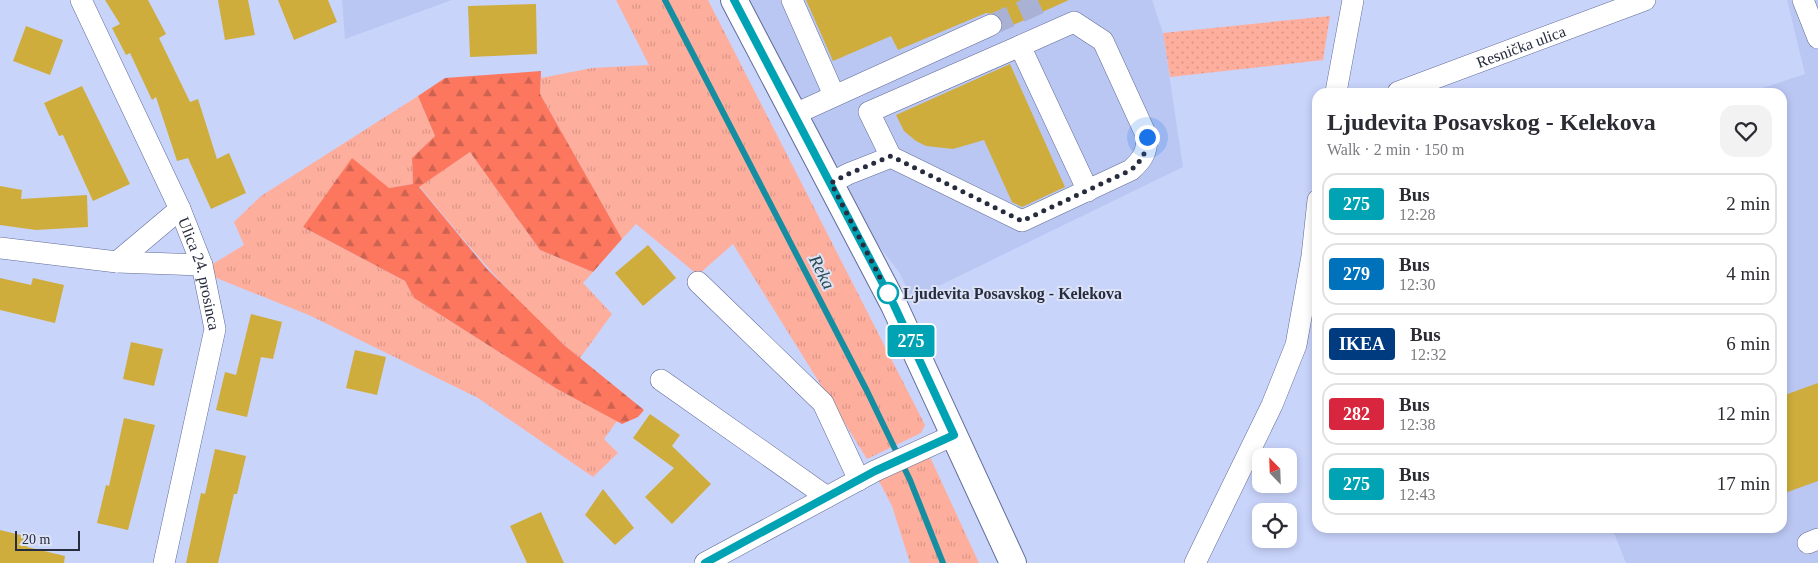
<!DOCTYPE html>
<meta charset="utf-8">
<style>
body{margin:0;font-family:"Times New Roman",serif;background:#f2f2f3;color:#2b2b33;height:100vh;display:flex;flex-direction:column;font-size:19px;white-space:nowrap}
*{box-sizing:border-box;margin:0}
p{font-size:16px;color:#7c7c81}
.icon{flex:none;width:28px;height:28px;fill:none;stroke:currentColor;stroke-width:2;stroke-linecap:round;stroke-linejoin:round}
.map{position:relative;flex:1;overflow:hidden}
.side{position:absolute;left:1312px;top:88px;width:475px;height:445px;display:flex;flex-direction:column;background:#fff;border-radius:15px;box-shadow:0 2px 8px #0003}
.side>*{flex:none}
.badge{padding:0 10px;border-radius:4px;font-size:18px;line-height:32px}
.needle{width:32px;rotate:337deg}
.tools{position:absolute;left:1252px;top:448px;display:grid;gap:10px}
.tools a{display:grid;place-items:center;width:45px;height:45px;border-radius:10px;background:#fff;box-shadow:0 2px 8px #0003;font-size:25px}
.scale{position:absolute;left:15px;bottom:12px;width:65px;box-sizing:border-box;padding-left:5px;border:2px solid #272c3e;border-top:0;font-size:14px;line-height:18px;white-space:nowrap;color:#272c3e;-webkit-text-stroke:4px #dce2f6;paint-order:stroke}
.you{position:absolute;width:25px;height:25px;margin:-12px;border:4px solid #fff;border-radius:50%;background:#1a73e8;box-shadow:0 0 0 8px #1a73e833}
.map>.badge{position:absolute;translate:-50% -50%;box-shadow:0 0 0 2px #fff}
.round{display:grid;place-items:center;flex:none;width:52px;height:52px;border-radius:15px;background:#f2f2f3}
.summary{display:flex;align-items:center;justify-content:space-between;height:85px;padding:0 15px}
h1{font-size:24px;font-weight:800;line-height:38px}
ul{padding:0;list-style:none}
li{display:flex;align-items:center;gap:15px;height:62px;margin:0 10px 8px;padding:0 5px;border:2px solid #e1e1e2;border-radius:15px}
li div{flex:1}
li b{display:block;font-size:19px}
li em{font-style:normal}
li .badge{min-width:55px;font-weight:700;text-align:center}
.map>svg:first-child{display:block}
.built{fill:#bbc7f3}
.grass{fill:url(#grass-tufts)}
.forest{fill:url(#forest-firs)}
.garden{fill:url(#garden-dots)}
.lines{fill:none;stroke-linecap:round;stroke-linejoin:round}
.stream{stroke:#158ea2;stroke-width:6}
.building{fill:#cead3c}
.minor-tunnel{stroke:#a9b2d5;stroke-width:21;stroke-dasharray:21 11;stroke-linecap:butt}
.minor-casing{stroke:#606c97;stroke-width:22}
.major-casing{stroke:#606c97;stroke-width:28}
.minor{stroke:#fff;stroke-width:21}
.major{stroke:#fff;stroke-width:26}
.line-casing{stroke:#fff;stroke-width:11}
.line{stroke:#00a3b4;stroke-width:8}
.walk{stroke:#272c3e;stroke-width:5;stroke-dasharray:0 9}
.stop-dot{fill:#fff;stroke:#00a3b4;stroke-width:2.5}
.labels{text-anchor:middle;dominant-baseline:central;stroke-width:4;stroke-linejoin:round;paint-order:stroke}
.street-label{font-size:16px;fill:#272c3e;stroke:#dce2f6}
.stop-label{font-size:16px;font-weight:bold;fill:#272c3e;stroke:#dce2f6;text-anchor:start}
.water-label{font-size:18px;font-style:italic;fill:#2a4a51;stroke:#dce2f6}
</style>
<div class="map">
<svg width="1818" height="563" viewBox="0 0 1818 563">
<defs>
<pattern id="grass-tufts" width="24" height="20" patternUnits="userSpaceOnUse" patternTransform="scale(1.25)"><rect width="24" height="20" fill="#feae9d"/><path d="M3 7l-1-3M5 7V3M7 7l1-3M15 17l-1-3M17 17v-4M19 17l1-3" fill="none" stroke="#da9688"/></pattern>
<pattern id="forest-firs" width="22" height="20" patternUnits="userSpaceOnUse" patternTransform="scale(1.25)"><rect width="22" height="20" fill="#fc775e"/><path d="M5 1l3.5 6h-7zM16 11l3.5 6h-7z" fill="#cc624f"/></pattern>
<pattern id="garden-dots" width="8" height="8" patternUnits="userSpaceOnUse" patternTransform="scale(1.25)"><rect width="8" height="8" fill="#feae9d"/><path d="M2 2h.1M6 6h.1" fill="none" stroke="#da9688" stroke-width="1.8" stroke-linecap="round"/></pattern>
</defs>
<rect width="100%" height="100%" fill="#c9d4fb"/>
<g class="built">
<path d="M 342,0 L 452,0 L 345,39 Z"/>
<path d="M 748,0 L 1152,0 L 1163,33 L 1183,167 L 912,299 L 899,272 L 875,241 Z"/>
<path d="M 1787,0 L 1818,0 L 1818,563 L 1626,563 L 1612,528 L 1782,528 L 1782,92 L 1751,92 L 1805,74 Z"/>
</g>
<g class="grass">
<path d="M 616,0 L 708,0 L 925,425 L 921,433 L 867,459 L 733,244 L 698,275 L 636,224 L 622,239 L 540,94 L 541,78 L 592,68 L 649,65 Z"/>
<path d="M 418,96 L 435,136 L 412,158 L 413,184 L 389,188 L 303,227 L 405,281 L 414,298 L 557,389 L 617,421 L 604,439 L 618,453 L 593,477 L 478,398 L 311,316 L 209,275 L 211,265 L 244,245 L 234,222 L 261,196 Z"/>
<path d="M 470,152 L 540,250 L 593,272 L 583,283 L 612,314 L 580,358 C 519,309 469,246 419,186 Z"/>
<path d="M 930,457 L 979,563 L 910,563 L 892,506 L 879,481 Z"/>
</g>
<path class="forest" d="M 541,71 L 540,94 L 622,239 L 593,272 L 540,250 L 470,152 L 419,187 L 487,269 L 564,345 L 644,410 L 638,417 L 622,424 L 557,389 L 414,298 L 405,281 L 303,227 L 352,158 L 389,188 L 413,184 L 412,158 L 435,136 L 418,96 L 445,78 Z"/>
<path class="garden" d="M 1330,16 L 1323,60 L 1170,77 L 1163,33 Z"/>
<g class="lines">
<path class="stream" d="M 665,0 L 867,391 L 910,480 L 943,563"/>
</g>
<g class="building">
<path d="M 105,0 L 148,0 L 166,34 L 159,38 L 190,102 L 198,99 L 217,159 L 229,153 L 246,193 L 211,209 L 188,158 L 177,161 L 156,97 L 152,100 L 130,53 L 126,55 L 112,28 L 120,24 Z"/>
<path d="M 218,0 L 248,0 L 255,35 L 225,40 Z"/>
<path d="M 278,0 L 328,0 L 337,22 L 294,40 Z"/>
<path d="M 806,0 L 1069,0 L 1002,30 L 1003,20 L 999,15 L 986,13 L 898,50 L 891,36 L 833,61 Z"/>
<path d="M 536,4 L 537,54 L 470,57 L 468,6 Z"/>
<path d="M 26,26 L 63,40 L 50,75 L 13,61 Z"/>
<path d="M 1010,64 L 1065,187 L 1022,207 L 1012,202 L 984,140 L 953,149 L 926,146 L 916,141 L 904,131 L 896,115 Z"/>
<path d="M 82,86 L 130,184 L 93,201 L 63,135 L 59,136 L 44,103 Z"/>
<path d="M 0,186 L 22,190 L 21,199 L 87,195 L 88,227 L 36,230 L 0,225 Z"/>
<path d="M 648,245 L 676,278 L 643,306 L 615,273 Z"/>
<path d="M 0,278 L 31,285 L 33,278 L 64,285 L 55,323 L 0,310 Z"/>
<path d="M 251,314 L 282,322 L 273,359 L 261,357 L 247,417 L 216,410 L 225,372 L 236,375 Z"/>
<path d="M 131,342 L 163,349 L 154,386 L 123,379 Z"/>
<path d="M 355,350 L 386,357 L 377,395 L 346,388 Z"/>
<path d="M 1818,383 L 1818,481 L 1782,494 L 1782,396 Z"/>
<path d="M 650,414 L 680,435 L 672,446 L 711,484 L 672,524 L 645,497 L 674,468 L 633,438 Z"/>
<path d="M 124,418 L 155,425 L 128,530 L 97,523 L 106,485 L 109,486 Z"/>
<path d="M 215,449 L 246,456 L 237,494 L 234,494 L 218,563 L 186,563 L 201,493 L 205,494 Z"/>
<path d="M 603,489 L 634,528 L 615,545 L 585,515 Z"/>
<path d="M 541,512 L 564,563 L 527,563 L 510,526 Z"/>
<path d="M 0,530 L 29,537 L 27,547 L 65,556 L 64,563 L 0,563 Z"/>
</g>
<g class="lines">
<path class="minor-tunnel" d="M 991,25 L 1047,0"/>
<defs>
<g id="minor">
<path id="s1" d="M 81,0 L 180,209 L 202,265 L 215,329 L 164,563"/>
<path d="M 792,0 L 834,95"/>
<path d="M 1803,0 L 1818,38"/>
<path d="M 1336,92 L 1353,0"/>
<path id="s2" d="M 1398,92 L 1645,0"/>
<path d="M 795,114 L 991,25"/>
<path d="M 891,157 L 869,112 L 1020,46 L 1088,191"/>
<path d="M 831,183 L 848,174 L 891,157 L 1022,221 L 1131,170 C 1142,160 1147,153 1147,137 L 1103,41 L 1074,22 L 1020,46"/>
<path d="M 0,248 L 117,262 L 202,265"/>
<path d="M 117,262 L 180,209"/>
<path d="M 698,282 L 823,403 L 859,480"/>
<path d="M 661,380 L 827,497"/>
<path d="M 1808,543 L 1818,539"/>
<path d="M 705,563 L 875,471 L 954,435"/>
<path d="M 1195,563 L 1272,405 L 1296,345 L 1312,256 L 1318,200"/>
</g>
<path id="major" d="M 734,0 L 894,305 L 1013,563"/>
</defs>
<use href="#minor" class="minor-casing"/>
<use href="#major" class="major-casing"/>
<use href="#minor" class="minor"/>
<use href="#major" class="major"/>
</g>
<g class="lines">
<defs>
<path id="line" d="M 705,563 L 875,471 L 954,435 L 894,305 L 734,0"/>
</defs>
<use href="#line" class="line-casing"/>
<use href="#line" class="line"/>
<path class="walk" d="M 888,293 L 831,183 L 848,174 L 891,156 L 1022,221 L 1131,170 C 1142,160 1147,153 1147,137"/>
</g>
<circle class="stop-dot" cx="888" cy="293" r="10"/>
<g class="labels">
<g class="street-label">
<text stroke="none"><textPath href="#s2" startOffset="131">Resnička ulica</textPath></text>
<text stroke="none"><textPath href="#s1" startOffset="299">Ulica 24. prosinca</textPath></text>
</g>
<g class="stop-label">
<text x="903" y="293">Ljudevita Posavskog - Kelekova</text>
</g>
<g class="water-label">
<text transform="translate(822 272) rotate(63)">Reka</text>
</g>
</g>
</svg>
<div class="tools">
<a><svg class="needle" viewBox="-14 -14 28 28"><path d="M0-13l5 13h-10z" fill="#e53935"/><path d="M0 13l5-13h-10z" fill="#7c7c81"/></svg></a>
<a><svg class="icon" aria-label="locate" viewBox="0 0 24 24"><circle cx="12" cy="12" r="6"/><path d="M12 2v4M12 18v4M2 12h4M18 12h4"/></svg></a>
</div>
<div class="scale">20 m</div>
<div class="you" style="left:1147px;top:137px"></div>
<b class="badge" style="left:911px;top:341px;background:#00a3b4;color:#fff">275</b>
<section class="side">
<div class="summary"><div><h1>Ljudevita Posavskog - Kelekova</h1><p>Walk · 2 min · 150 m</p></div><a class="round"><svg class="icon" aria-label="heart" viewBox="0 0 24 24"><path d="M12 20l-8-8c-3-5 5-10 8-4 3-6 11-1 8 4z"/></svg></a></div>
<ul>
<li><span class="badge" style="background:#00a3b4;color:#fff">275</span><div><b>Bus</b><p>12:28</p></div><em>2 min</em></li>
<li><span class="badge" style="background:#0072bc;color:#fff">279</span><div><b>Bus</b><p>12:30</p></div><em>4 min</em></li>
<li><span class="badge" style="background:#003b80;color:#fff">IKEA</span><div><b>Bus</b><p>12:32</p></div><em>6 min</em></li>
<li><span class="badge" style="background:#d7263d;color:#fff">282</span><div><b>Bus</b><p>12:38</p></div><em>12 min</em></li>
<li><span class="badge" style="background:#00a3b4;color:#fff">275</span><div><b>Bus</b><p>12:43</p></div><em>17 min</em></li>
</ul>
</section>
</div>
